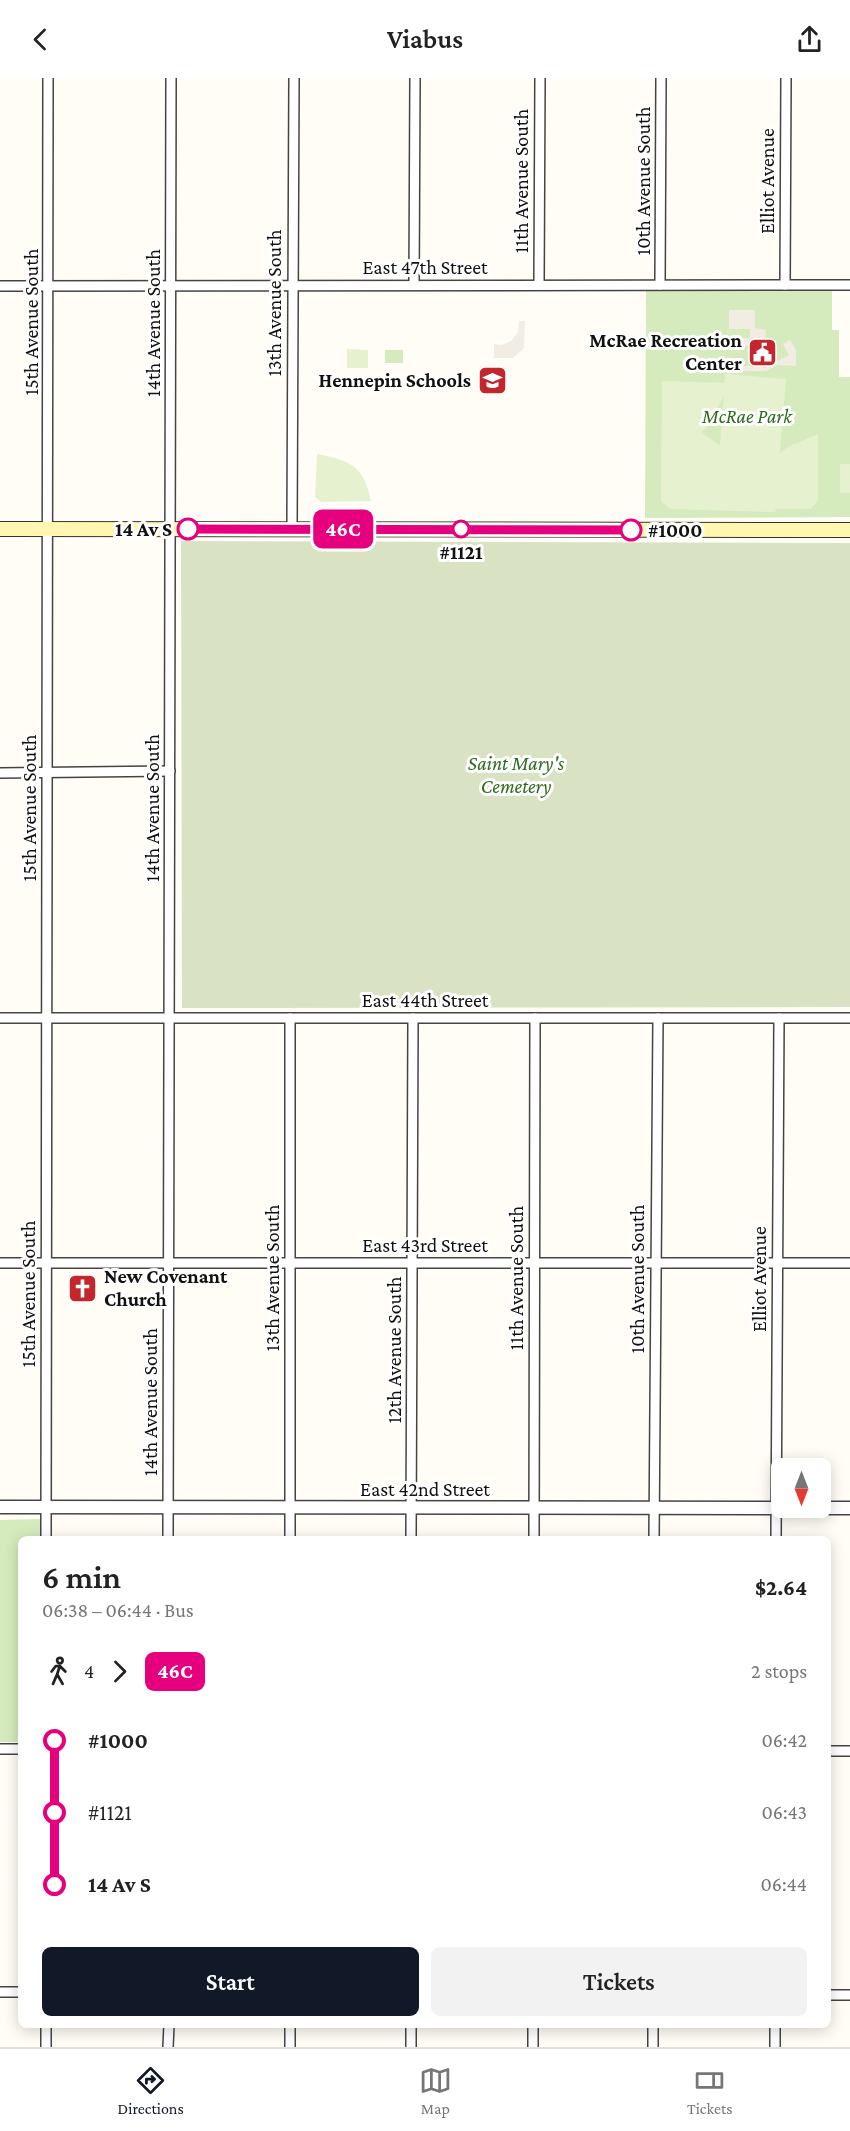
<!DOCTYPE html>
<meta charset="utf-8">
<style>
body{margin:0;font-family:"Crimson Pro",serif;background:#f2f2f2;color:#222;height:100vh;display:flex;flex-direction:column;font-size:22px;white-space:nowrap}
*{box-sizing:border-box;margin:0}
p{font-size:20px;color:#767676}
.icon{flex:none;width:33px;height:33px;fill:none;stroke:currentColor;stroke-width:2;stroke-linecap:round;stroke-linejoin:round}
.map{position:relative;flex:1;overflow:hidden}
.details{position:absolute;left:18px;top:1458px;width:813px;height:492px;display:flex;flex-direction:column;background:#fff;border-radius:9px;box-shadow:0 3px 15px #0003}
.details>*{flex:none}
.badge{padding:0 12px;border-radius:9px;font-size:21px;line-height:39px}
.needle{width:39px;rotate:180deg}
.tools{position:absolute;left:771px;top:1380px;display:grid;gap:12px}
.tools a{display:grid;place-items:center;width:60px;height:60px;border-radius:9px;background:#fff;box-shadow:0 3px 15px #0003;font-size:30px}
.map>.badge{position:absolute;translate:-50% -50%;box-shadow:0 0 0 3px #fff}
.legs{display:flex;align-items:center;gap:9px;height:66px;padding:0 24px;font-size:20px}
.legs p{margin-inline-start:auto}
.head{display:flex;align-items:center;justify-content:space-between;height:102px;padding:0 24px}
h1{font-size:33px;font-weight:600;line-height:45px}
.primary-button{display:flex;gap:12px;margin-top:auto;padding:12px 24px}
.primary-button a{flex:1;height:69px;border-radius:9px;background:#111827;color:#fff;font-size:24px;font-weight:600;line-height:69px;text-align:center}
.primary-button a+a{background:#f2f2f2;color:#222}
ul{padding:0 24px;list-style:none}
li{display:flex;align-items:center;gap:21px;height:72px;font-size:22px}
li i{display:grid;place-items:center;width:9px;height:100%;margin:0 8px;background:currentColor}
li i::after{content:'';width:15px;height:15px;margin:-8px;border:4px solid;border-radius:50%;background:#fff}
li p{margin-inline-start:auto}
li:first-child i{background:linear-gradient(#0000 50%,currentColor 0)}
li:last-child i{background:linear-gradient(currentColor 50%,#0000 0)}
header{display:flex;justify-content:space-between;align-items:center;height:78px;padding:0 24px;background:#fff;font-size:27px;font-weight:600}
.tabs{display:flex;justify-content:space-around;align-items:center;height:84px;border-top:2px solid #e0e0e0;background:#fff;font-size:16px;color:#767676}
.tabs a{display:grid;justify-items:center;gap:3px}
.tabs .active{color:#111827}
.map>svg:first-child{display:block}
.green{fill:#d5ebbd}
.cemetery{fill:#d9e3c4}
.pitch{fill:#e6f2cf;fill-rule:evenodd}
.plaza{fill:#f1ede2}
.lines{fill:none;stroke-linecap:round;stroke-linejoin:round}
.minor-casing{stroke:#444;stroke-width:12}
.tertiary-casing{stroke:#444;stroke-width:15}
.secondary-casing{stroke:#333;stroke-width:16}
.minor{stroke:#fff;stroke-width:9}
.tertiary{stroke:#fff;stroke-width:12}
.secondary{stroke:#fff6b0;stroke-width:14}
.line-1-casing{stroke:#fff;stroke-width:14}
.line-1{stroke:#e6007e;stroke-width:9}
.stop-1-dot{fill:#fff;stroke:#e6007e;stroke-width:3}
.labels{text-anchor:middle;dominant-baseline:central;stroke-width:6;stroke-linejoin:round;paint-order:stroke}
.street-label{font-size:20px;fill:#111;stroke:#fff}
.poi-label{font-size:20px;font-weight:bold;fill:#111;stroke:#fff;text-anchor:end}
.park-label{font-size:20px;font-style:italic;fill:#2f6b1f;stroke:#fff}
.stop-label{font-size:20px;font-weight:bold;fill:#111;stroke:#fff;text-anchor:end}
</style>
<header><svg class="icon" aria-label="back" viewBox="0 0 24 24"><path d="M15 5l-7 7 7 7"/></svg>Viabus<svg class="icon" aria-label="share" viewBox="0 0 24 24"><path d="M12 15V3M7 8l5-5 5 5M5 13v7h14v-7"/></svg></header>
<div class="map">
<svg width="850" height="1969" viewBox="0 0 850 1969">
<rect width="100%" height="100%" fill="#fffdf5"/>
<g class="green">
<path d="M 646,213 L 832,213 L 832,252 L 839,252 L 839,299 L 850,299 L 850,439 L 645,440 Z"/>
<rect x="385" y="272" width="18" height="13"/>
<path d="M 40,1441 L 40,1461 L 21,1461 L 21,1664 L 0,1664 L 0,1442 Z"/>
</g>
<path class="cemetery" d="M 181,463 L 850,465 L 850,929 L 182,930 Z"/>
<g class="pitch">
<path d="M 347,271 L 368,272 L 368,290 L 347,290 Z"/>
<path d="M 726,296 L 786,301 L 780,375 L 788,369 L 818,356 L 818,422 L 811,431 L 776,431 L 775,434 L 670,431 L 661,423 L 662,303 L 724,305 ZM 724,318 L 720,366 L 719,367 L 701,354 L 706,351 Z"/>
<path d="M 317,376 C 351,383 363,387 371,423 L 321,424 L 315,419 Z"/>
<rect x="840" y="386" width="10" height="29"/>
</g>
<g class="plaza">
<path d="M 729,232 L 755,232 L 755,250 L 766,252 L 765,262 L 755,268 L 733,268 L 734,260 L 750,260 L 750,251 L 729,251 Z"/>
<path d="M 519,243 L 525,243 L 524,270 L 513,280 L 494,280 L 494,266 L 502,267 L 511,263 L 518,254 Z"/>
<path d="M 790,262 L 796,272 L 796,288 L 777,287 L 766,293 L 733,293 L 733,280 L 742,281 L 742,288 L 755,288 L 755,281 L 758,281 L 764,290 L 789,277 L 783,266 Z"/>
</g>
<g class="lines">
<defs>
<g id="minor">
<path d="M 414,207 L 415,0"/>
<path d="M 539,207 L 540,0"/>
<path d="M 660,207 L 661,0"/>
<path d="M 785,207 L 786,0"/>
<path d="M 0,208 L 850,207"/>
<path d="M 292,451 L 294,0"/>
<path d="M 0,695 L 170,693"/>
<path d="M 0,940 L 850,940"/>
<path d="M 0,1185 L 850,1185"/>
<path d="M 46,1461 L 48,0"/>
<path d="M 168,1461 L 171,0"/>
<path d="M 290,1461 L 290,940"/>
<path d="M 411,1461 L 413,940"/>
<path d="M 534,1461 L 535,940"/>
<path d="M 654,1461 L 658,940"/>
<path d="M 776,1461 L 779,940"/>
<path d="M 0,1671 L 21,1671"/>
<path d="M 828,1673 L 850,1673"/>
<path d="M 0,1914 L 21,1914"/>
<path d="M 828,1917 L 850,1917"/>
<path d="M 46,1947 L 46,1969"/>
<path d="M 653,1947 L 653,1969"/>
<path d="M 168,1969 L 169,1947"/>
<path d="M 290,1969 L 290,1947"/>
<path d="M 411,1969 L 411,1947"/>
<path d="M 533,1969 L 533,1947"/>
<path d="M 775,1969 L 775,1947"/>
</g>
<path id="tertiary" d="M 0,1429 L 850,1430"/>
<path id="secondary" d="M 0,451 L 850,452"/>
</defs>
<use href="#minor" class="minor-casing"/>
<use href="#tertiary" class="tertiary-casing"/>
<use href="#secondary" class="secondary-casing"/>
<use href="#minor" class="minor"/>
<use href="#tertiary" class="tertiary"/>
<use href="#secondary" class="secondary"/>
</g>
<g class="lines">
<defs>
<path id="line-1" d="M 188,451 L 631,452"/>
</defs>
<use href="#line-1" class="line-1-casing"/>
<use href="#line-1" class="line-1"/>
</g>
<defs>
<symbol id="civic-square" viewBox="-11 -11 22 22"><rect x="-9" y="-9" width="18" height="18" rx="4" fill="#c4262e" stroke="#fff"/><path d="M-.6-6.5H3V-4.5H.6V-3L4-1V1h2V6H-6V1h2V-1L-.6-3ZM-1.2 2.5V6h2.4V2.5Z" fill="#fff"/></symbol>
<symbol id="school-square" viewBox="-11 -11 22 22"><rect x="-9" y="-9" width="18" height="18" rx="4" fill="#c4262e" stroke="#fff"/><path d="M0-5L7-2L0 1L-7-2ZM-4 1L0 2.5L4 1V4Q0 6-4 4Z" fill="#fff"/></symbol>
<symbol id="church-square" viewBox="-11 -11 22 22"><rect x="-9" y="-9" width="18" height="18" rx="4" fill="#c4262e" stroke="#fff"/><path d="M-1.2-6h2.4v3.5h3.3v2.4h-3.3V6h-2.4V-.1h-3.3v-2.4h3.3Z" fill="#fff"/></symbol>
</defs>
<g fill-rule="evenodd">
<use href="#civic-square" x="746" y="258" width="33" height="33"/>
<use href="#school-square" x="476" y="286" width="33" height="33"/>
<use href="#church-square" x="66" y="1194" width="33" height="33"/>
</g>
<g class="stop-1-dot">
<circle cx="188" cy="451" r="10"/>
<circle cx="461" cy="451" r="8"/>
<circle cx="631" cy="452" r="10"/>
</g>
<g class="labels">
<g class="street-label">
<text transform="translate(521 103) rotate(-90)">11th Avenue South</text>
<text transform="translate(643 103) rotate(-90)">10th Avenue South</text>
<text transform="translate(767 103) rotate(-90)">Elliot Avenue</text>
<text x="425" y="189">East 47th Street</text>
<text transform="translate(274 225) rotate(-90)">13th Avenue South</text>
<text transform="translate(31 244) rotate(-90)">15th Avenue South</text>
<text transform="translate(153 245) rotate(-90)">14th Avenue South</text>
<text transform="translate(29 730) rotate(-90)">15th Avenue South</text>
<text transform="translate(152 730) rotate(-90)">14th Avenue South</text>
<text x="425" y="922">East 44th Street</text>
<text x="425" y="1167">East 43rd Street</text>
<text transform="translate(272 1200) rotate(-90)">13th Avenue South</text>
<text transform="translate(516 1200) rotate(-90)">11th Avenue South</text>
<text transform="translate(637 1201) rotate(-90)">10th Avenue South</text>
<text transform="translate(759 1201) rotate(-90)">Elliot Avenue</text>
<text transform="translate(28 1216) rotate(-90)">15th Avenue South</text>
<text transform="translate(394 1272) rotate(-90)">12th Avenue South</text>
<text transform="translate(150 1324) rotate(-90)">14th Avenue South</text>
<text x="425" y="1411">East 42nd Street</text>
</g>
<g class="poi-label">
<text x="742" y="262">McRae Recreation<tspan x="742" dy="23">Center</tspan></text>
<text x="471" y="302">Hennepin Schools</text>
<text x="104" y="1198" text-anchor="start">New Covenant<tspan x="104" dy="23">Church</tspan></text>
</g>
<g class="park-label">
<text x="747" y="338">McRae Park</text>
<text x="516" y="685">Saint Mary's<tspan x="516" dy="23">Cemetery</tspan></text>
</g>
<g class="stop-label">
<text x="172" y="451">14 Av S</text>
<text x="648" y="452" text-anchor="start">#1000</text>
<text x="461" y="474" text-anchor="middle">#1121</text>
</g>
</g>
</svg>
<div class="tools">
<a><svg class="needle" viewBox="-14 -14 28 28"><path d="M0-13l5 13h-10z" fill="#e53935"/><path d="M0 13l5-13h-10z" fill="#767676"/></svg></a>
</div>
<b class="badge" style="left:343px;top:451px;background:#e6007e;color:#fff">46C</b>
<section class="details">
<div class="head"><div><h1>6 min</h1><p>06:38 – 06:44 · Bus</p></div><b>$2.64</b></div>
<div class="legs"><svg class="icon" aria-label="walk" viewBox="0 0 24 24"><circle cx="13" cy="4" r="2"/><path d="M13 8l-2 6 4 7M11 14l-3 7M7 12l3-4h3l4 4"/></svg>4<svg class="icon" aria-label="forward" viewBox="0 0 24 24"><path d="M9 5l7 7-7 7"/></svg><b class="badge" style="background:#e6007e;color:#fff">46C</b><p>2 stops</p></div>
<ul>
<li><i style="color:#e6007e"></i><b>#1000</b><p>06:42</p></li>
<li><i style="color:#e6007e"></i><span>#1121</span><p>06:43</p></li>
<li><i style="color:#e6007e"></i><b>14 Av S</b><p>06:44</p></li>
</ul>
<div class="primary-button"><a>Start</a><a>Tickets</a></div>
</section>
</div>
<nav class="tabs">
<a class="active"><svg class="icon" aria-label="directions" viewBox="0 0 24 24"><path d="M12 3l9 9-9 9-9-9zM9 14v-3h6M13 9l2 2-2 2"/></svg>Directions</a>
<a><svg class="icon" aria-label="map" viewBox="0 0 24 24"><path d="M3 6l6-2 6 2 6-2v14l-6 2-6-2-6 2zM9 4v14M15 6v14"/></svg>Map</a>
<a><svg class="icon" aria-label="tickets" viewBox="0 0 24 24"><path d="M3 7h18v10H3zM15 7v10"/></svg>Tickets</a>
</nav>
